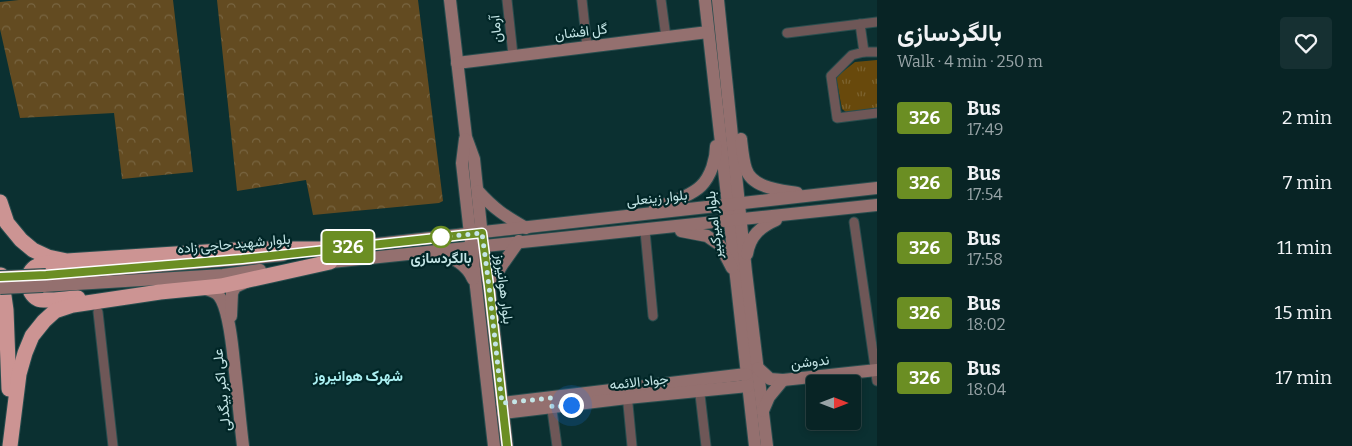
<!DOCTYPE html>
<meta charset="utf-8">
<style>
body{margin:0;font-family:Bitter,Vazirmatn,serif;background:#163032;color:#f1f3f6;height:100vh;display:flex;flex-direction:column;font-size:19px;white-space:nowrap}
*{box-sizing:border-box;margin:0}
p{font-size:16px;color:#98a4a7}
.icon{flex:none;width:28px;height:28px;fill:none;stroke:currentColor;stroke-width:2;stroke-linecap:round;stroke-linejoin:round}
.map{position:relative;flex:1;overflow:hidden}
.details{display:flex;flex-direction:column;background:#082425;width:475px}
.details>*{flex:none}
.badge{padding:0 10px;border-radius:4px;font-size:18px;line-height:32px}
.needle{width:32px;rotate:90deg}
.buttons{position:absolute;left:806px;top:375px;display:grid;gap:10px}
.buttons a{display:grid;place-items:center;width:55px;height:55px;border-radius:5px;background:#082425;box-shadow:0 2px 8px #0003,0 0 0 1px #294142;font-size:25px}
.you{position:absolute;width:25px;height:25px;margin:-12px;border:4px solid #fff;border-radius:50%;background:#1a73e8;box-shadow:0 0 0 8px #1a73e833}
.map>.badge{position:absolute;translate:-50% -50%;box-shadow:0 0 0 2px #fff}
.round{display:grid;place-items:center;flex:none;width:52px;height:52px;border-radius:5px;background:#163032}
.summary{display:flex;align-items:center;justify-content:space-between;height:85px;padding:0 20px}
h1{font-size:24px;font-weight:700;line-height:38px}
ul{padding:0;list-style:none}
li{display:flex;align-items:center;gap:15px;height:65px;padding:0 20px}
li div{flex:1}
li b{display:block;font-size:19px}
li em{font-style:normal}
li .badge{min-width:55px;font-weight:700;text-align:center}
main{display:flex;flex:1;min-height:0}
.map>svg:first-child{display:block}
.grass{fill:url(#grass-tufts)}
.forest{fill:url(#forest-crowns)}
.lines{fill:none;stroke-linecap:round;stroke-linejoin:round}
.street-casing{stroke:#294d4e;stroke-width:11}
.secondary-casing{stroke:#294d4e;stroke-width:14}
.highway-casing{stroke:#294d4e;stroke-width:17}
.street{stroke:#6e5757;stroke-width:9}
.secondary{stroke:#94706f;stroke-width:12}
.highway{stroke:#cc9493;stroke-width:15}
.secondary-bridge-casing{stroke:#294d4e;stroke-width:14;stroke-linecap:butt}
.secondary-bridge{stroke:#94706f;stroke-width:12}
.line-casing{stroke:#fff;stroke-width:11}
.line{stroke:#6b8e23;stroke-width:8}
.walk{stroke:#c4e5e6;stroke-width:5;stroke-dasharray:0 9}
.stop-dot{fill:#fff;stroke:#6b8e23;stroke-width:2.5}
.labels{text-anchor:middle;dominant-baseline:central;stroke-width:4.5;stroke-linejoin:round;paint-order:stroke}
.street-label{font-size:14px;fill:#c4e5e6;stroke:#012627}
.stop-label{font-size:14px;font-weight:bold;fill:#c4e5e6;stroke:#012627}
.neighbourhood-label{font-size:15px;font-weight:bold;fill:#aaeff1;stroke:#012627}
</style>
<main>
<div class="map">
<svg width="877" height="446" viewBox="0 0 877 446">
<defs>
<pattern id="grass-tufts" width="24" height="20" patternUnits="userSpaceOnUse" patternTransform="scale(1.25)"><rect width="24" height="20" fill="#68490c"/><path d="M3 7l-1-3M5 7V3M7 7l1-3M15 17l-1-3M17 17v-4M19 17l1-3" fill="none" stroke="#7c632f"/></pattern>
<pattern id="forest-crowns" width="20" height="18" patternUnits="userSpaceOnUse" patternTransform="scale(1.25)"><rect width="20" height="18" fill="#634b21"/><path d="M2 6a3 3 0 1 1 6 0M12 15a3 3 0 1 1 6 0" fill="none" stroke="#786541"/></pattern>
</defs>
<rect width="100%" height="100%" fill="#0b3031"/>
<path class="grass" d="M 877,60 L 877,108 L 846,112 L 842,109 L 836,77 L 855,62 Z"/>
<g class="forest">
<path d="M 19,0 L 173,0 L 193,172 L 122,179 L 114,113 L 20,118 L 0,29 L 0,2 Z"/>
<path d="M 217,0 L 418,0 L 443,201 L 439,203 L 313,215 L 306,180 L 237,191 Z"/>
</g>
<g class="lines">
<defs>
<g id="street">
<path d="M 507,0 L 513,55"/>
<path d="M 582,0 L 587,47"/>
<path d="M 661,0 L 666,37"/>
<path d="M 860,24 L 864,52"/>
<path d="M 787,33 L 877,22"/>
<path d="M 877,52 L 864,52 L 852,55 L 831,76 L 837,118 L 877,113"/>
<path d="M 854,222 L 877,381"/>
<path d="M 645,231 L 653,316"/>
<path d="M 98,312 L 113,446"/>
<path d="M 699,386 L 706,446"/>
<path d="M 627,394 L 632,446"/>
<path d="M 551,403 L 557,446"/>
</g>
<g id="secondary">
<path d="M 450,0 L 466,137 L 474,159 L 483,246 L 489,286 L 507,446"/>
<path d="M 705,0 L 755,446"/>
<path d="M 718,0 L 746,272 L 767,446"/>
<path d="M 457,63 L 708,32"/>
<path d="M 465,139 L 462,163 L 494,446"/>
<path d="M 741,139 C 742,148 743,160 746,169 C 752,188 780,190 797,193"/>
<path d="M 478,191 C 494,209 505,216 526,228"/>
<path d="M 655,208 C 667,204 692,195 701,186 C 711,176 716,159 716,146"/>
<path d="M 681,231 L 707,236 L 720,245 L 732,268"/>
<path d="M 323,250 L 877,188"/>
<path d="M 436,251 C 452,258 466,263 473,279"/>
<path d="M 747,254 C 750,236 760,227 776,220"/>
<path d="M 322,263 C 507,242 692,226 877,205"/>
<path d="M 46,275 L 243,259 L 283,255"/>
<path d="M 43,286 L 223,275 L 260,270"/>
<path d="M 489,286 L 502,265 L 519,241"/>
<path d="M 202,288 C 209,290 215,291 219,296 C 230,310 233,354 235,372 C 238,397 240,421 243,446"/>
<path d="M 231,316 L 232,293 L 235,287 L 246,282"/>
<path d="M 758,368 L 770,379 L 783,380 L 877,370"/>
<path d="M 502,403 L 746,374"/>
<path d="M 763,411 L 769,397 L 783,380"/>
<path d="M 503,413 L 627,398 L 748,386"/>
</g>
<g id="highway">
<path d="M 0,202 L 7,223 L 21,240 L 33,250 L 48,257 L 67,261 L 252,249 L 331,249"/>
<path d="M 60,262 C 53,262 44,262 37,266 C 24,272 26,293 38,299 C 45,302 69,298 78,298"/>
<path d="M 1,275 L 6,310 L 9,389"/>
<path d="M 10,446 L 19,374 L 25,353 L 32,336 L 44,321 L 55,311 L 73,305 L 160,292 L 221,286 L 330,262"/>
</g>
</defs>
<use href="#street" class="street-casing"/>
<use href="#secondary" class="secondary-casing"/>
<use href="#highway" class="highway-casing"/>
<use href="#street" class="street"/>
<use href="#secondary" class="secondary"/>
<use href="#highway" class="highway"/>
<defs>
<g id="secondary-bridge">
<path d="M 0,277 L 46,275"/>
<path d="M 0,288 L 43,286"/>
</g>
</defs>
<use href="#secondary-bridge" class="secondary-bridge-casing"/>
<use href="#secondary-bridge" class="secondary-bridge"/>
</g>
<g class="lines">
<defs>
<path id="line" d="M 0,277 L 46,275 L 242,259 L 482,233 L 489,286 L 507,446"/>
</defs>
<use href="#line" class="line-casing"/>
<use href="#line" class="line"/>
<path class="walk" d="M 441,237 L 482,233 L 489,286 L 502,403 L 551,398 L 552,407 L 571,405"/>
</g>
<circle class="stop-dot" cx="441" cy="237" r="10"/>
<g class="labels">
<g class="street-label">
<text transform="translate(496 29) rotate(-96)">آرمان</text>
<text transform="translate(581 32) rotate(-7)">گل افشان</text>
<text transform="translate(657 198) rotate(-6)">بلوار زینعلی</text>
<text transform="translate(714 225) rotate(-96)">بلوار امیرکبیر</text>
<text transform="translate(234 244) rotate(-5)">بلوار شهید حاجی زاده</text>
<text transform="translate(504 289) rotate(83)">بلوار هوانیروز</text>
<text transform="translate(810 362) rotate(-6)">ندوشن</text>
<text transform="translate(639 382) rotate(-6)">جواد الائمه</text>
<text transform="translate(222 390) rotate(-96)">علی اکبر بیگدلی</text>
</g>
<g class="stop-label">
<text x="441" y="258">بالگردسازی</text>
</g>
<g class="neighbourhood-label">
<text x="358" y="376">شهرک هوانیروز</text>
</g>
</g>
</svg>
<div class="buttons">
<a><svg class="needle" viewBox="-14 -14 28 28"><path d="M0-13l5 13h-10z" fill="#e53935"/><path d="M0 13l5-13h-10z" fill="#98a4a7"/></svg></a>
</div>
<div class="you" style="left:571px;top:405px"></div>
<b class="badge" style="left:348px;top:247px;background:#6b8e23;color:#fff">326</b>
</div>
<section class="details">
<div class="summary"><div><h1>بالگردسازی</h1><p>Walk · 4 min · 250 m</p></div><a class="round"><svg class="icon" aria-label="heart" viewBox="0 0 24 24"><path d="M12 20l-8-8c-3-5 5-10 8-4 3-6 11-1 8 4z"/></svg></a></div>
<ul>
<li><span class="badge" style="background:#6b8e23;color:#fff">326</span><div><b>Bus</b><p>17:49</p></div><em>2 min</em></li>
<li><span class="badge" style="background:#6b8e23;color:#fff">326</span><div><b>Bus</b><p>17:54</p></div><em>7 min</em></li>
<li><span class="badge" style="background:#6b8e23;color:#fff">326</span><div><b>Bus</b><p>17:58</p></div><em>11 min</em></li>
<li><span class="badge" style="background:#6b8e23;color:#fff">326</span><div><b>Bus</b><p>18:02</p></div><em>15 min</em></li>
<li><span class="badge" style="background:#6b8e23;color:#fff">326</span><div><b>Bus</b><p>18:04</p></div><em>17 min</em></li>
</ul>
</section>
</main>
